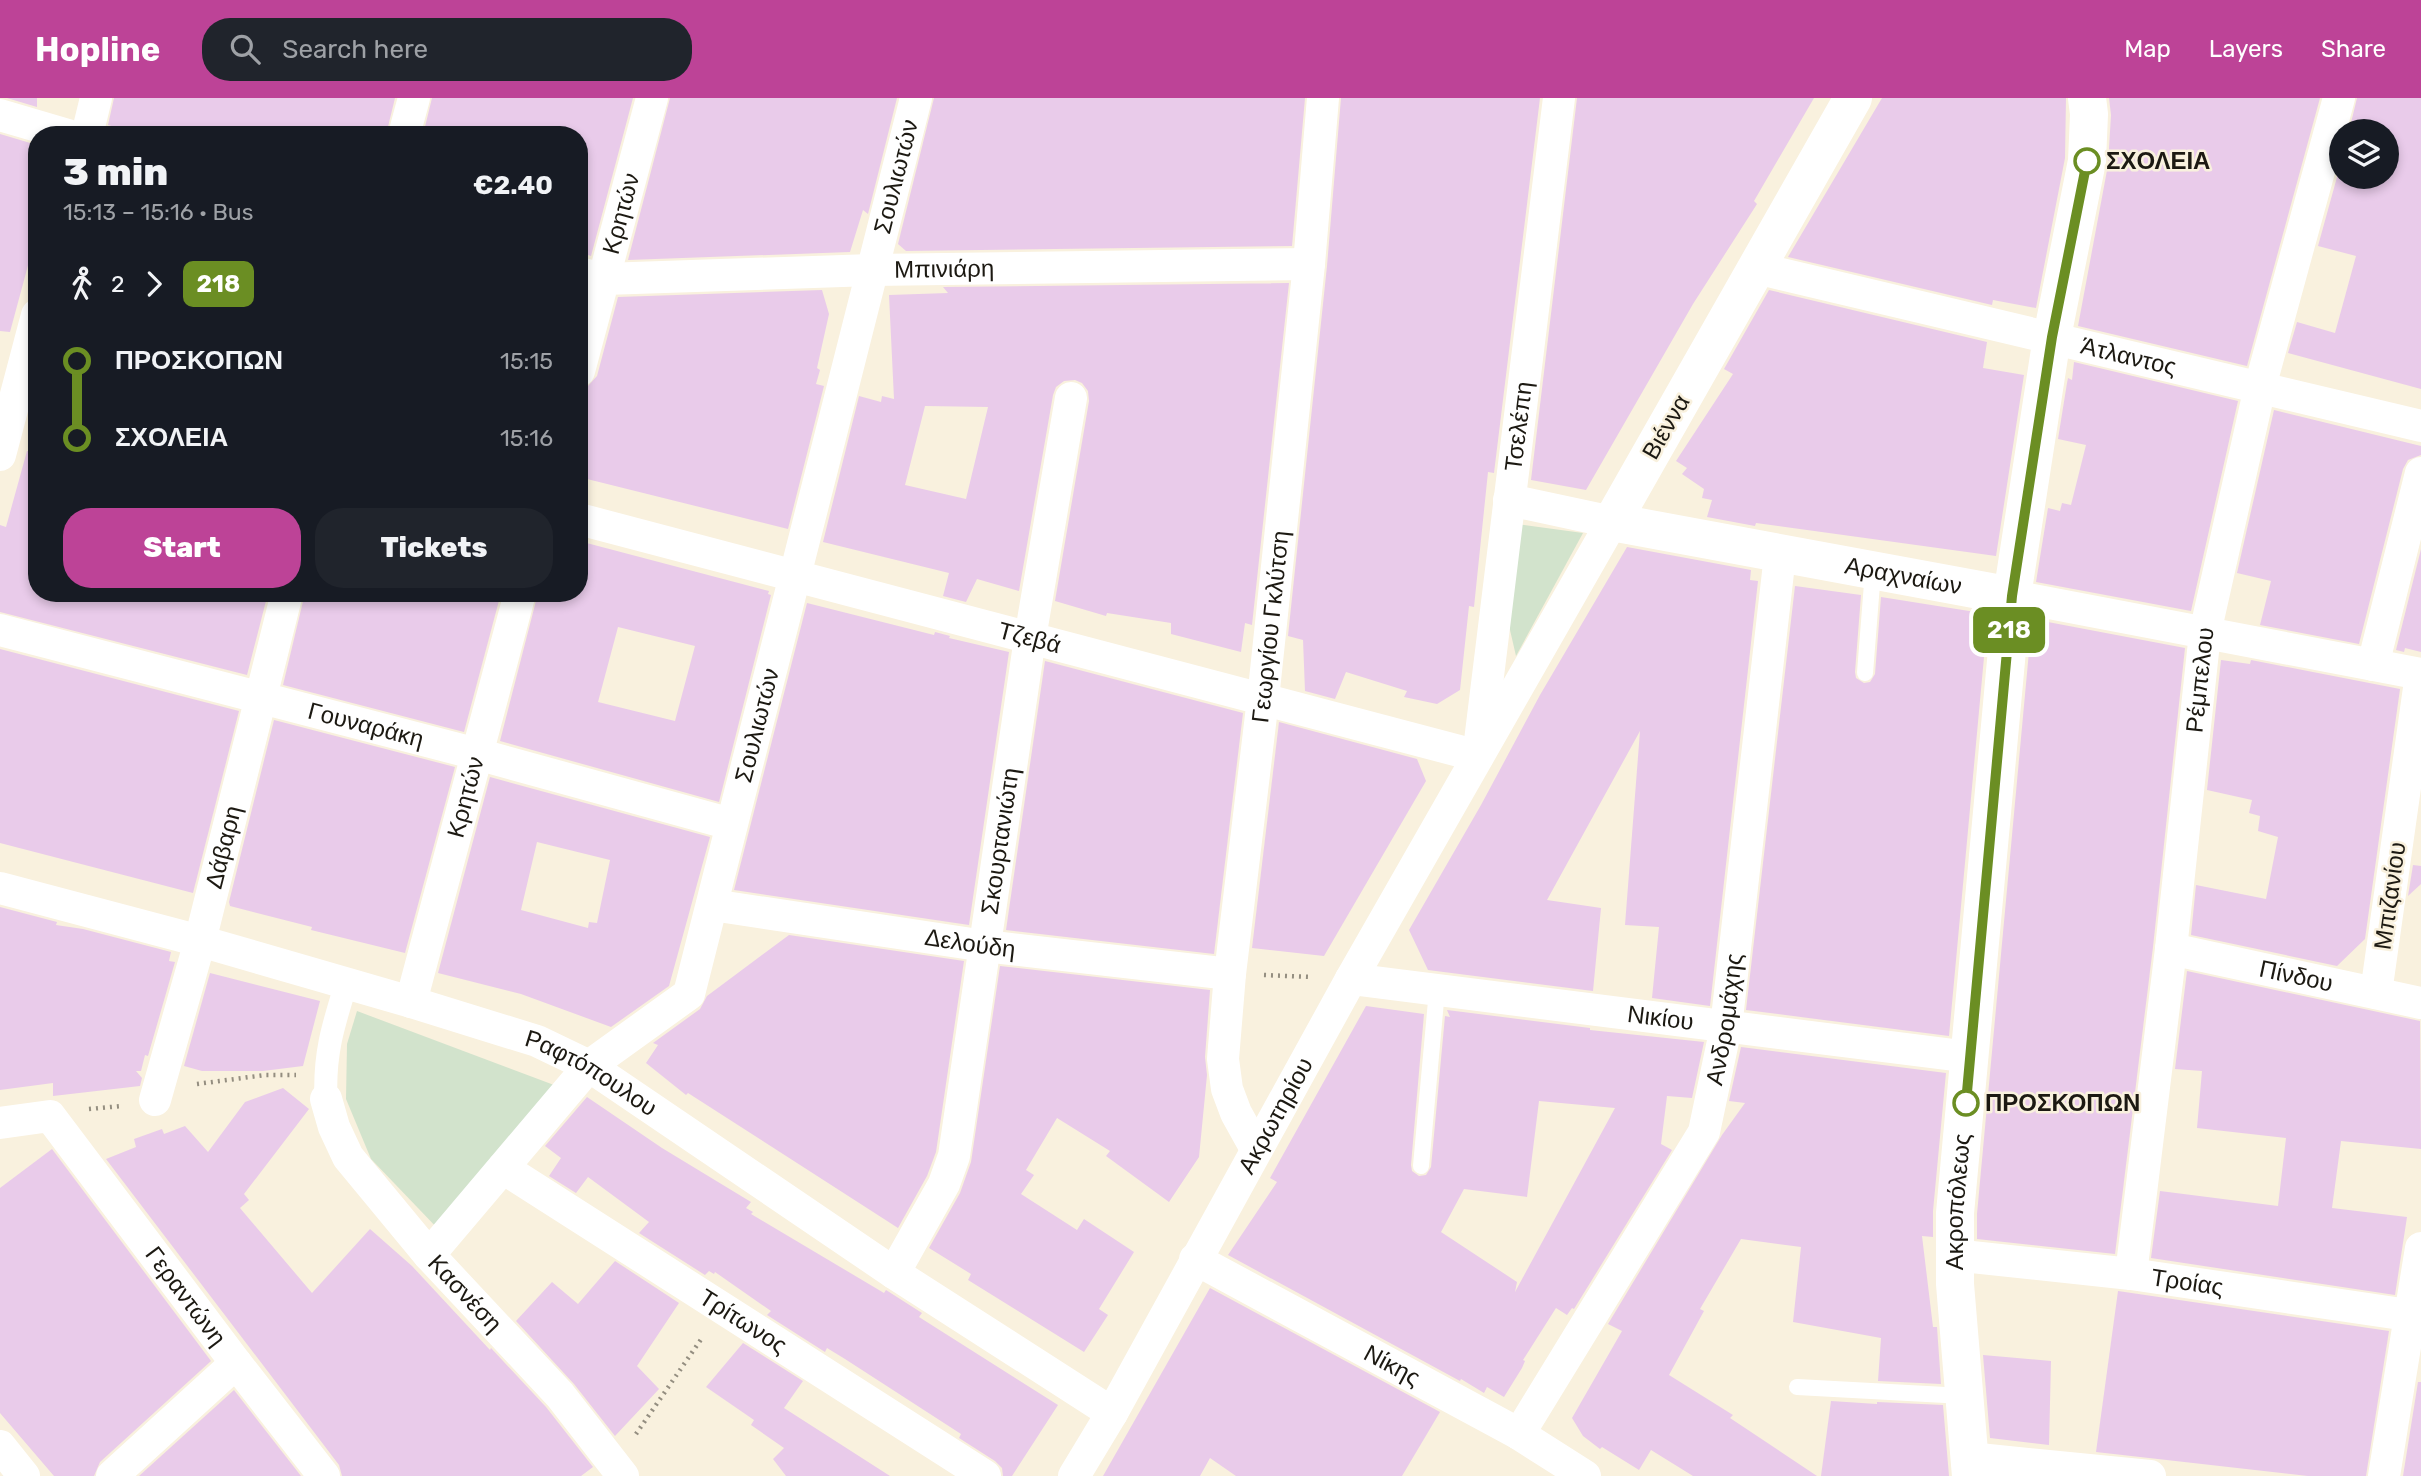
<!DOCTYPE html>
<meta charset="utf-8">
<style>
body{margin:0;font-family:Rubik,sans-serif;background:#20242c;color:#f1f3f6;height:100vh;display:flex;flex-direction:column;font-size:26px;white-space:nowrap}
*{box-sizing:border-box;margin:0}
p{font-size:23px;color:#9ea1a6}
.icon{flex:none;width:38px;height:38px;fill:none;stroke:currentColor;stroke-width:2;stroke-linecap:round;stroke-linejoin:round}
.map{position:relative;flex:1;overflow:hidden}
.drawer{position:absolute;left:28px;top:28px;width:560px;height:476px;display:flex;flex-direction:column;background:#171b24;border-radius:28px;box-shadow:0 4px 10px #0003}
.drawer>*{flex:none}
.badge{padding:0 14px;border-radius:10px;font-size:24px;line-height:46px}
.buttons{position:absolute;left:2329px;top:21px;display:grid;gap:14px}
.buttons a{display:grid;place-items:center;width:70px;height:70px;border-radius:50%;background:#171b24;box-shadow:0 4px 10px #0003;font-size:35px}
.map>.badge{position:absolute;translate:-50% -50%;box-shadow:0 0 0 4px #fff}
.legs{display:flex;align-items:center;gap:10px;height:77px;padding:0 35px;font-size:23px}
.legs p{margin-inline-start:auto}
.headline{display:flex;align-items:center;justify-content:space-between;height:119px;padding:0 35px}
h1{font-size:38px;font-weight:800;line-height:52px}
.primary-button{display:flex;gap:14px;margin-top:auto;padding:14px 35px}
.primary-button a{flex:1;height:80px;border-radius:28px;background:#bd4397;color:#fff;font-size:28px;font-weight:800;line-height:80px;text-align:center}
.primary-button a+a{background:#20242c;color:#f1f3f6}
ul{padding:0 35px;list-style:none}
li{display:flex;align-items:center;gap:24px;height:77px;font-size:26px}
li i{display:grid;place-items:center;width:10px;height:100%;margin:0 9px;background:currentColor}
li i::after{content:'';width:18px;height:18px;margin:-9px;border:5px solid;border-radius:50%;background:#171b24}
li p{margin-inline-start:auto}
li:first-child i{background:linear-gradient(#0000 50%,currentColor 0)}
li:last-child i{background:linear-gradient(currentColor 50%,#0000 0)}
header{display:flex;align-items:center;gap:42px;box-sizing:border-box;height:98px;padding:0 35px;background:#bd4397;color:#fff}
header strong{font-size:33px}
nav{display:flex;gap:38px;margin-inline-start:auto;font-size:24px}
.search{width:490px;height:63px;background:#20242c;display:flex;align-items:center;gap:18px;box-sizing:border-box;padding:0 24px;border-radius:28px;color:#9ea1a6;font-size:26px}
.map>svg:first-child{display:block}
.green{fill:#d2e3cc}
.building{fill:#e9cbea;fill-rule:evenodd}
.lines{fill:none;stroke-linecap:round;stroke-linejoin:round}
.path{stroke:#948e80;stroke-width:4.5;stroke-dasharray:2 5;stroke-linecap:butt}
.service{stroke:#fff;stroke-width:16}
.pedestrian{stroke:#fff;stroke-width:23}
.minor{stroke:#fff;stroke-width:32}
.tertiary{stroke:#fff;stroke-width:38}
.line-1-casing{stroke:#fff;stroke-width:16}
.line-1{stroke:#6b8e23;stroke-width:10}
.stop-1-dot{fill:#fff;stroke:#6b8e23;stroke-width:3.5}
.labels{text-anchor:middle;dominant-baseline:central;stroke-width:5;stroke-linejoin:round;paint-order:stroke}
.stop-label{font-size:24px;font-weight:bold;fill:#1c1912;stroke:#f9f1de;text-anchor:start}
.street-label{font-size:24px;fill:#1c1912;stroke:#f9f1de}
</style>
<header>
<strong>Hopline</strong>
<div class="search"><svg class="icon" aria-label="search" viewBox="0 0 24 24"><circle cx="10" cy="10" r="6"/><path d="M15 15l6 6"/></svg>Search here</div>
<nav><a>Map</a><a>Layers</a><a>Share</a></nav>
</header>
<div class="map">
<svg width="2421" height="1378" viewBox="0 0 2421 1378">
<rect width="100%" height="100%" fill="#f9f1de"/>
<g class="green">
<path d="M 1517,426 L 1583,435 L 1516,558 L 1504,506 Z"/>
<path d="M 357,913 L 554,987 L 440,1133 L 371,1061 L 346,1001 L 347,946 Z"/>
</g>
<g class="building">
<path d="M 7,0 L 37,0 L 37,9 Z"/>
<path d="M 114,0 L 395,0 L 386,37 L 143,37 L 108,27 Z"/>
<path d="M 432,0 L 633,0 L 591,158 L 579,154 L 579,37 L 423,37 Z"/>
<path d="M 670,0 L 897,0 L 868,116 L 863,112 L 850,154 L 628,162 Z"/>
<path d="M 934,0 L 1305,0 L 1292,148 L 906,153 L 898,146 Z"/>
<path d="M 1341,0 L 1540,0 L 1494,375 L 1488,374 L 1474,509 L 1469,508 L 1460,592 L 1437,606 L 1404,599 L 1407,593 L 1346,574 L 1335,601 L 1305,593 L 1303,542 L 1288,538 L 1327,168 Z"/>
<path d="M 1577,0 L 1814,0 L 1754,103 L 1757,106 L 1693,206 L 1586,392 L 1531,382 Z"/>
<path d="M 1882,0 L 2066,0 L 2065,60 L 2036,210 L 1993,202 L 1992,207 L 1788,159 Z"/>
<path d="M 2109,0 L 2320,0 L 2247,268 L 2078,228 L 2108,67 L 2111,17 Z"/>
<path d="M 2357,0 L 2421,0 L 2421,291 L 2288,255 L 2297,224 L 2335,235 L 2356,158 L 2318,148 L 2342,61 L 2342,79 L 2387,79 L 2387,33 L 2349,33 Z"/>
<path d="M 0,36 L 37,47 L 37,134 L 10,234 L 0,233 Z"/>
<path d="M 1289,185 L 1252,527 L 1245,525 L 1241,554 L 1171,536 L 1171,525 L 1107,515 L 1106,518 L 1055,503 L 1089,303 L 1088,293 L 1082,285 L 1075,282 L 1064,283 L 1056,289 L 1053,297 L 1019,493 L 977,481 L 966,504 L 943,498 L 949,475 L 823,444 L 859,298 L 881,304 L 882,298 L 894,301 L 889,197 L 948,195 L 943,189 ZM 925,308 L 988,309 L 966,401 L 905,387 Z"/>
<path d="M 822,192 L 829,216 L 817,270 L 820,272 L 816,286 L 824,288 L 788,431 L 579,379 L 579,324 L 588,288 L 597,278 L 618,199 Z"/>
<path d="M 1769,192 L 1987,244 L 1983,270 L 2024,277 L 1996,458 L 1756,425 L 1755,428 L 1707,419 L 1712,402 L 1702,400 L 1704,391 L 1682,376 L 1687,370 L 1676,363 L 1733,276 L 1724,271 Z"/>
<path d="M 2074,264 L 2238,303 L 2191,513 L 2036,484 L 2048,410 L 2060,413 L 2062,405 L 2071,407 L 2086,347 L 2058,341 L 2067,285 L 2068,280 L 2072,282 Z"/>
<path d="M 2274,312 L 2421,348 L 2421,357 L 2408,362 L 2403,371 L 2359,546 L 2260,527 L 2271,483 L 2237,475 Z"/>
<path d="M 27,353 L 37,354 L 37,495 L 268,495 L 247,577 L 0,514 L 0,427 L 6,429 Z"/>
<path d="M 579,443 L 769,493 L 768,496 L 771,497 L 719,704 L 500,643 L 538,495 L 579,495 ZM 618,529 L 695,548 L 675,623 L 598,604 Z"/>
<path d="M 1627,449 L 1751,472 L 1750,482 L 1758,483 L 1710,908 L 1652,900 L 1659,829 L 1625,827 L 1640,633 L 1547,802 L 1601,810 L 1593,893 L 1428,872 L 1409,832 L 1481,707 L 1540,597 Z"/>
<path d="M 2421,451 L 2421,554 L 2405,550 L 2404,554 L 2396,552 Z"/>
<path d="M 1795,488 L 1861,497 L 1855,574 L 1856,580 L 1864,585 L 1870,584 L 1875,576 L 1881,499 L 1988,516 L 1949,938 L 1746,912 Z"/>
<path d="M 305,495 L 501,495 L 464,634 L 283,587 Z"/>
<path d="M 807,505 L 934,537 L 935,534 L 950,538 L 949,540 L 1009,554 L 969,827 L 734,792 Z"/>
<path d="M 2032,521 L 2185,550 L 2153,849 L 2115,1156 L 1977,1141 L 1977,1116 Z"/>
<path d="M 0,551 L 239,613 L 193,795 L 0,745 Z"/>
<path d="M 2221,562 L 2250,566 L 2251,562 L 2400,591 L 2365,841 L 2337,868 L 2191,837 L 2196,787 L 2266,801 L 2278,739 L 2258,733 L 2260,718 L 2249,715 L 2252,702 L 2207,692 Z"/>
<path d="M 1045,563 L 1243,615 L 1214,856 L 1006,832 Z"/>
<path d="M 274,622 L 455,669 L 405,855 L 311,832 L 312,829 L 230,808 L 229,804 Z"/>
<path d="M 1279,624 L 1417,661 L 1426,683 L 1324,858 L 1252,850 Z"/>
<path d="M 490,679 L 710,739 L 669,888 L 611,929 L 521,896 L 438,875 ZM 537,744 L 610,762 L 597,825 L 589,824 L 588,830 L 521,812 Z"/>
<path d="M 2413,767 L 2421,768 L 2421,786 L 2408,798 Z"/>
<path d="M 0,809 L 57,824 L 56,827 L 83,831 L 171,854 L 169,863 L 175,864 L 148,958 L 145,957 L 141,973 L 136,973 L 142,980 L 140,988 L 53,998 L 53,985 L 0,992 Z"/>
<path d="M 789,837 L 964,863 L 936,1054 L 927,1078 L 898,1130 L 688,995 L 686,997 L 646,965 L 658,947 L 653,945 L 700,911 L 707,898 Z"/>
<path d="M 1000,868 L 1210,892 L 1205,959 L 1207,977 L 1199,1059 L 1169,1104 L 1106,1058 L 1110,1053 L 1057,1020 L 1026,1072 L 1034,1077 L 1021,1096 L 1077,1132 L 1084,1121 L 1134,1154 L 1099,1211 L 1108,1217 L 1084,1254 L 968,1182 L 971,1176 L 929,1150 L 960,1095 L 971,1064 Z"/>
<path d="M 2187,873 L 2420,923 L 2421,1051 L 2341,1043 L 2332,1110 L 2407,1119 L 2395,1197 L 2151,1160 L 2160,1093 L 2278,1108 L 2286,1040 L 2197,1030 L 2202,973 L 2175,971 Z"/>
<path d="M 210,875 L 320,903 L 303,968 L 263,973 L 202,973 L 184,968 Z"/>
<path d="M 1366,908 L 1424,916 L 1411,1067 L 1412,1073 L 1419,1078 L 1426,1077 L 1431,1069 L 1445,918 L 1450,919 L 1447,912 L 1590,930 L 1590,932 L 1704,944 L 1692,1000 L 1667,998 L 1661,1046 L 1672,1052 L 1574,1211 L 1572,1210 L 1567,1217 L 1556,1210 L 1523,1262 L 1525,1263 L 1522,1270 L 1504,1299 L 1487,1289 L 1484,1295 L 1461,1281 L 1460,1283 L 1228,1157 L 1277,1084 L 1270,1080 ZM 1539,1003 L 1615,1010 L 1515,1194 L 1517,1184 L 1441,1134 L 1464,1091 L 1527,1099 Z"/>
<path d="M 1741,949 L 1946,975 L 1933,1113 L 1933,1139 L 1922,1138 L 1933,1229 L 1937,1229 L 1941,1286 L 1878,1283 L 1881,1240 L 1793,1224 L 1801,1149 L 1741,1141 L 1700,1211 L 1704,1213 L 1669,1277 L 1733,1317 L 1730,1320 L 1817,1378 L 1693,1378 L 1651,1352 L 1639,1372 L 1602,1349 L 1600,1351 L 1583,1338 L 1572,1320 L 1622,1233 L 1608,1226 L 1722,1037 L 1745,1005 L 1729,1003 Z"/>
<path d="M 283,990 L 309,1011 L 244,1096 L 249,1102 L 240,1110 L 312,1195 L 370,1131 L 412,1168 L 490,1252 L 491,1250 L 546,1309 L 593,1369 L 581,1378 L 342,1378 L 339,1367 L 106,1061 L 136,1049 L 134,1041 L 162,1031 L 164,1036 L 185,1028 L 208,1054 L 245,1004 Z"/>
<path d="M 587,999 L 662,1050 L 751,1104 L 746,1110 L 753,1114 L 751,1116 L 884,1195 L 886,1192 L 922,1215 L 919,1219 L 1058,1307 L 1012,1378 L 1003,1378 L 1002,1370 L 995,1363 L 959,1340 L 961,1336 L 845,1261 L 827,1250 L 825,1254 L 767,1217 L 771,1213 L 715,1174 L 714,1176 L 709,1173 L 705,1177 L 639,1135 L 649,1124 L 588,1079 L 576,1095 L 549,1078 L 561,1060 L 545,1048 Z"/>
<path d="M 52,1051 L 211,1263 L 100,1364 L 94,1378 L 54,1378 L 0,1315 L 0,1090 Z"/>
<path d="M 615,1163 L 679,1205 L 637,1268 L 659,1291 L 615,1338 L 574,1286 L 516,1223 L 552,1184 L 578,1206 Z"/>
<path d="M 1210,1190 L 1440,1314 L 1402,1378 L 1236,1378 L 1210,1360 L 1200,1378 L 1103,1378 Z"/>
<path d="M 2118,1193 L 2389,1233 L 2366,1378 L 2308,1378 L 2096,1354 Z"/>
<path d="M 743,1245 L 803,1283 L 784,1310 L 890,1378 L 786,1378 L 773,1361 L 784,1350 L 751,1327 L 754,1322 L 706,1289 Z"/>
<path d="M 1983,1257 L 2051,1263 L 2049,1347 L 1990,1340 Z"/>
<path d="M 2418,1284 L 2421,1284 L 2421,1378 L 2403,1378 Z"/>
<path d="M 234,1292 L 301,1378 L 139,1378 Z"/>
<path d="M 1831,1303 L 1877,1306 L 1877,1304 L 1943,1307 L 1949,1378 L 1821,1378 Z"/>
</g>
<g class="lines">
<g class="path">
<path d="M 1264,877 L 1311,879"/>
<path d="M 197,986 L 265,977 L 296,977"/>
<path d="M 89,1011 L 122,1008"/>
<path d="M 636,1336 L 702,1240"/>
</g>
<g class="service">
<path d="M 1865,575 L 1873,473"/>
<path d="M 1421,1068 L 1437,892"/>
<path d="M 1797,1289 L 1964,1298"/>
</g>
<path class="pedestrian" d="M 326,1001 C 324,956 333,928 346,886"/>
<g class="minor">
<path d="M 0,17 L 68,37"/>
<path d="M 87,37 L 96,0"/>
<path d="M 404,37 L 414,0"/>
<path id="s1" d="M 1756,170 L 2421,328"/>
<path id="s2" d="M 579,175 L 604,181 L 872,172 L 1309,166"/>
<path id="s3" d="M 579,273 L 652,0"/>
<path d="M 0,357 L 37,217"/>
<path id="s4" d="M 579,421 L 1478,658"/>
<path d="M 2012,498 L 2421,576 L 2376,895"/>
<path id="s5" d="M 0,532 L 477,656 L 731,726"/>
<path d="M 2373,567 L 2421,375"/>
<path id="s6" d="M 1480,643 L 1559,0"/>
<path id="s7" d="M 0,790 L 200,843 L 411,904 L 537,943 L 589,968 L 894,1175 L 1112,1315"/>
<path id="s8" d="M 712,807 L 985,848 L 1230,876"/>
<path id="s9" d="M 2171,851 L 2421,905"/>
<path id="s10" d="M 1351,881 L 1970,959"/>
<path id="s11" d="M 411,904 L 520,495"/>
<path id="s12" d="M 326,1001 L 334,1029 L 348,1059 L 429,1157 L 560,1297 L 623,1378"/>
<path id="s13" d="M 155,1002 L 200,843 L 287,495"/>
<path id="s14" d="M 0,1025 L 50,1018 L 236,1265 L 324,1378"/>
<path id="s15" d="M 1256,1051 L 1236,1015 L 1227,991 L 1223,961 L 1230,876 L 1263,601 L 1309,166 L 1323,0"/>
<path id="s16" d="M 503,1070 L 985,1378"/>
<path id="s17" d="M 429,1157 L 589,968 L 689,896 L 916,0"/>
<path id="s18" d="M 1953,1157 L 2131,1176 L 2421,1219"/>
<path id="s19" d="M 1195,1161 L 1519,1336 L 1585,1378"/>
<path id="s20" d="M 894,1175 L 944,1086 L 954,1058 L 1030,540 L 1071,300"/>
<path id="s21" d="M 2131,1176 L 2171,851 L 2205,535 L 2260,289 L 2339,0"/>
<path id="s22" d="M 1519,1336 L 1704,1034 L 1726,929 L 1780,457"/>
<path d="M 0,1348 L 24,1378"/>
<path d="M 1969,1360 L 2150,1378"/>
<path d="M 112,1378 L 236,1265"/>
<path id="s23" d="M 1074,1378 L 1112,1315 L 1351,881 L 1612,424 L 1509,402"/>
<path d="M 2384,1378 L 2421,1150"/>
</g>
<g class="tertiary">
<path id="s24" d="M 1853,0 L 1612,424 L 2012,498"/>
<path id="s25" d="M 1971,1378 L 1955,1186 L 1955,1115 L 2012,498 L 2052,239 L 2087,63 L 2089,16 L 2087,0"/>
</g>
</g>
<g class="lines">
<defs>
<path id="line-1" d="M 1966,1005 L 2012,498 L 2052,239 L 2087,63"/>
</defs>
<use href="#line-1" class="line-1-casing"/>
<use href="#line-1" class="line-1"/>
</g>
<g class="stop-1-dot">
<circle cx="2087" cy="63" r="12"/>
<circle cx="1966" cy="1005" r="12"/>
</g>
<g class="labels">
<g class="stop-label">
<text x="2106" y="63">ΣΧΟΛΕΙΑ</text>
<text x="1985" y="1005">ΠΡΟΣΚΟΠΩΝ</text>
</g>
<g class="street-label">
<text stroke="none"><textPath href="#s17" startOffset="1214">Σουλιωτών</textPath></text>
<text stroke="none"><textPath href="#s3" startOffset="163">Κρητών</textPath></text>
<text stroke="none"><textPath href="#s2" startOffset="366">Μπινιάρη</textPath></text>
<text stroke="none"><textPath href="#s1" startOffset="383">Άτλαντος</textPath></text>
<text stroke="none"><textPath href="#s6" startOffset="317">Τσελέπη</textPath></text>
<text transform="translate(1666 329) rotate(-60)">Βιέννα</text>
<text stroke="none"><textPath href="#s24" startOffset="784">Αραχναίων</textPath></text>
<text stroke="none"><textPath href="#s15" startOffset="532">Γεωργίου Γκλύτση</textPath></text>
<text stroke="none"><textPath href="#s4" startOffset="466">Τζεβά</textPath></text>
<text stroke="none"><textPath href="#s21" startOffset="598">Ρέμπελου</textPath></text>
<text stroke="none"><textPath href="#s5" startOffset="378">Γουναράκη</textPath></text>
<text stroke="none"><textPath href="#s17" startOffset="648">Σουλιωτών</textPath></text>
<text stroke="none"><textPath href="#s11" startOffset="212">Κρητών</textPath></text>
<text stroke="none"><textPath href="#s20" startOffset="450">Σκουρτανιώτη</textPath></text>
<text stroke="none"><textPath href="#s13" startOffset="262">Δάβαρη</textPath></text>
<text transform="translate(2390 798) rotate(-82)">Μπιζανίου</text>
<text stroke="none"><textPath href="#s8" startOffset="261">Δελούδη</textPath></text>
<text stroke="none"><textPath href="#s9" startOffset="128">Πίνδου</textPath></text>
<text stroke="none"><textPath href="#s10" startOffset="312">Νικίου</textPath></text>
<text stroke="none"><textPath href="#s22" startOffset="469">Ανδρομάχης</textPath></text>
<text stroke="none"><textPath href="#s7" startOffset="621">Ραφτόπουλου</textPath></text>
<text stroke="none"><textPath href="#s23" startOffset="413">Ακρωτηρίου</textPath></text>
<text stroke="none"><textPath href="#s25" startOffset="275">Ακροπόλεως</textPath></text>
<text stroke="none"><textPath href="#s18" startOffset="236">Τροίας</textPath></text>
<text stroke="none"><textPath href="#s12" startOffset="242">Κασνέση</textPath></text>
<text stroke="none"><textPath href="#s14" startOffset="276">Γεραντώνη</textPath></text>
<text stroke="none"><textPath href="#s16" startOffset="285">Τρίτωνος</textPath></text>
<text stroke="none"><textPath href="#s19" startOffset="224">Νίκης</textPath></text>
</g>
</g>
</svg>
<div class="buttons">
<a><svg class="icon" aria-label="layers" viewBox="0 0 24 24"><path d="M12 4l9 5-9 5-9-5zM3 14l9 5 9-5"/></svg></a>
</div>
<b class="badge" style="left:2009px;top:532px;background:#6b8e23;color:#fff">218</b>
<section class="drawer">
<div class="headline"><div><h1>3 min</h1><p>15:13 – 15:16 · Bus</p></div><b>€2.40</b></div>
<div class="legs"><svg class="icon" aria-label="walk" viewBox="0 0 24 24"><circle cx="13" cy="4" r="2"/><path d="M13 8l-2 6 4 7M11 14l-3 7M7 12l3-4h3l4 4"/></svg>2<svg class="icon" aria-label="forward" viewBox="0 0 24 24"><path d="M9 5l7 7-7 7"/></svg><b class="badge" style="background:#6b8e23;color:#fff">218</b></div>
<ul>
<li><i style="color:#6b8e23"></i><b>ΠΡΟΣΚΟΠΩΝ</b><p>15:15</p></li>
<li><i style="color:#6b8e23"></i><b>ΣΧΟΛΕΙΑ</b><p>15:16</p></li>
</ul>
<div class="primary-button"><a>Start</a><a>Tickets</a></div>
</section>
</div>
